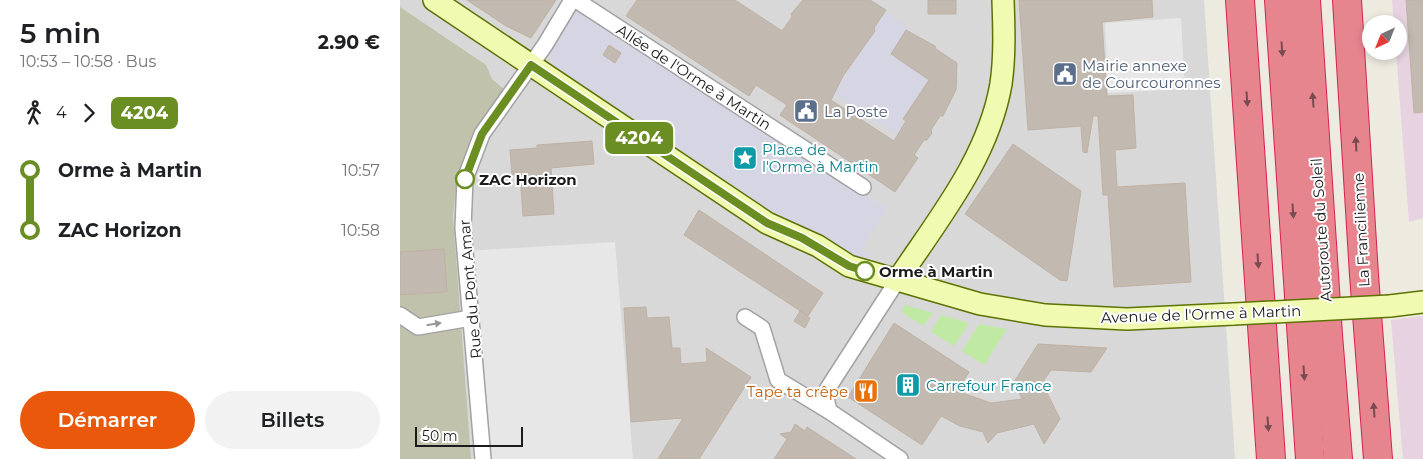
<!DOCTYPE html>
<html lang="fr">
<meta charset="utf-8">
<style>
body{margin:0;font-family:Montserrat,sans-serif;background:#f2f2f2;color:#202124;height:100vh;display:flex;flex-direction:column;font-size:19px;white-space:nowrap}
*{box-sizing:border-box;margin:0}
p{font-size:16px;color:#757577}
.icon{flex:none;width:28px;height:28px;fill:none;stroke:currentColor;stroke-width:2;stroke-linecap:round;stroke-linejoin:round}
.map{position:relative;flex:1;overflow:hidden}
.details{display:flex;flex-direction:column;background:#fff;width:400px}
.details>*{flex:none}
.badge{padding:0 10px;border-radius:8px;font-size:18px;line-height:32px}
.needle{width:32px;rotate:223deg}
.tools{position:absolute;left:962px;top:15px;display:grid;gap:10px}
.tools a{display:grid;place-items:center;width:45px;height:45px;border-radius:50%;background:#fff;box-shadow:0 2px 8px #0003;font-size:25px}
.scale{position:absolute;left:15px;bottom:12px;width:108px;box-sizing:border-box;padding-left:5px;border:2px solid #1b1b1b;border-top:0;font-size:14px;line-height:18px;white-space:nowrap;color:#1b1b1b;-webkit-text-stroke:4px #fff;paint-order:stroke}
.map>.badge{position:absolute;translate:-50% -50%;box-shadow:0 0 0 2px #fff}
.legs{display:flex;align-items:center;gap:8px;height:55px;padding:0 20px;font-size:16px}
.legs p{margin-inline-start:auto}
.summary{display:flex;align-items:center;justify-content:space-between;height:85px;padding:0 20px}
h1{font-size:28px;font-weight:600;line-height:38px}
.cta{display:flex;gap:10px;margin-top:auto;padding:10px 20px}
.cta a{flex:1;height:58px;border-radius:30px;background:#ea580c;color:#fff;font-size:20px;font-weight:600;line-height:58px;text-align:center}
.cta a+a{background:#f2f2f2;color:#202124}
ul{padding:0 20px;list-style:none}
li{display:flex;align-items:center;gap:18px;height:60px;font-size:19px}
li i{display:grid;place-items:center;width:8px;height:100%;margin:0 6px;background:currentColor}
li i::after{content:'';width:12px;height:12px;margin:-6px;border:4px solid;border-radius:50%;background:#fff}
li p{margin-inline-start:auto}
li:first-child i{background:linear-gradient(#0000 50%,currentColor 0)}
li:last-child i{background:linear-gradient(currentColor 50%,#0000 0)}
main{display:flex;flex:1;min-height:0}
.map>svg:first-child{display:block}
.residential{fill:#d9d8d8}
.industrial{fill:#e6d2e1}
.construction{fill:#c0c2ac}
.grass{fill:#c0e9a4}
.parking{fill:#e7e7e7}
.plaza{fill:#d6d5e3}
.building{fill:#c2b9b0;stroke:#bfb1a3}
.lines{fill:none;stroke-linecap:round;stroke-linejoin:round}
.street-casing{stroke:#a2a2a2;stroke-width:18}
.secondary-casing{stroke:#5c7203;stroke-width:24}
.highway-casing{stroke:#d82150;stroke-width:30}
.street{stroke:#fff;stroke-width:15}
.secondary{stroke:#f0fab1;stroke-width:21}
.highway{stroke:#e7858f;stroke-width:28}
.secondary-bridge-casing{stroke:#5c7203;stroke-width:24;stroke-linecap:butt}
.secondary-bridge{stroke:#f0fab1;stroke-width:21}
.oneway{fill:#774b4f}
.oneway2{fill:#989898}
.line-1-casing{stroke:#fff;stroke-width:11}
.line-1{stroke:#6b8e23;stroke-width:8}
.stop-1-dot{fill:#fff;stroke:#6b8e23;stroke-width:2.5}
.labels{text-anchor:middle;dominant-baseline:central;stroke-width:4;stroke-linejoin:round;paint-order:stroke}
.service-label{font-size:15px;fill:#4e5e75;stroke:#fff;text-anchor:start}
.street-label{font-size:15px;fill:#1b1b1b;stroke:#fff}
.culture-label{font-size:15px;fill:#0d838f;stroke:#fff;text-anchor:start}
.stop-label{font-size:15px;font-weight:bold;fill:#1b1b1b;stroke:#fff;text-anchor:start}
.food-label{font-size:15px;fill:#c56008;stroke:#fff;text-anchor:end}
</style>
<main>
<section class="details">
<div class="summary"><div><h1>5 min</h1><p>10:53 – 10:58 · Bus</p></div><b>2.90 €</b></div>
<div class="legs"><svg class="icon" aria-label="walk" viewBox="0 0 24 24"><circle cx="13" cy="4" r="2"/><path d="M13 8l-2 6 4 7M11 14l-3 7M7 12l3-4h3l4 4"/></svg>4<svg class="icon" aria-label="forward" viewBox="0 0 24 24"><path d="M9 5l7 7-7 7"/></svg><b class="badge" style="background:#6b8e23;color:#fff">4204</b></div>
<ul>
<li><i style="color:#6b8e23"></i><b>Orme à Martin</b><p>10:57</p></li>
<li><i style="color:#6b8e23"></i><b>ZAC Horizon</b><p>10:58</p></li>
</ul>
<div class="cta"><a>Démarrer</a><a>Billets</a></div>
</section>
<div class="map">
<svg width="1023" height="459" viewBox="0 0 1023 459">
<rect width="100%" height="100%" fill="#edeae0"/>
<path class="residential" d="M 0,0 L 804,0 L 835,459 L 0,459 Z"/>
<g class="industrial">
<path d="M 992,0 L 1023,0 L 1023,218 L 1009,222 L 996,51 L 999,51 L 999,24 L 994,24 Z"/>
<path d="M 1023,316 L 1023,459 L 1003,459 L 991,320 Z"/>
</g>
<path class="construction" d="M 0,7 L 86,65 L 92,79 L 105,90 L 71,138 L 57,179 L 53,216 L 71,459 L 0,459 Z"/>
<g class="grass">
<path d="M 505,305 L 533,313 L 523,326 L 501,312 Z"/>
<path d="M 541,315 L 569,323 L 554,346 L 531,332 Z"/>
<path d="M 579,324 L 607,329 L 584,365 L 562,351 Z"/>
</g>
<g class="parking">
<path d="M 781,18 L 785,89 L 708,93 L 705,23 Z"/>
<path d="M 215,242 L 233,459 L 83,459 L 65,251 Z"/>
</g>
<g class="plaza">
<path d="M 178,5 L 487,209 L 461,250 L 471,257 L 467,261 L 452,256 L 389,225 L 156,69 L 152,63 L 151,46 Z"/>
<path d="M 487,11 L 507,28 L 491,54 L 526,78 L 527,83 L 497,135 L 434,94 L 451,63 L 454,62 L 482,16 Z"/>
</g>
<g class="building">
<path d="M 67,0 L 156,0 L 131,38 L 106,26 Z"/>
<path d="M 237,0 L 335,0 L 382,31 L 392,17 L 391,14 L 403,0 L 470,0 L 486,10 L 474,28 L 475,31 L 443,76 L 431,100 L 494,141 L 506,121 L 503,119 L 529,80 L 491,54 L 506,30 L 535,46 L 536,49 L 557,63 L 556,90 L 543,116 L 540,116 L 531,130 L 532,133 L 527,140 L 524,140 L 514,155 L 518,158 L 495,192 L 380,115 L 387,105 L 356,85 L 349,96 L 226,16 Z"/>
<rect x="528" y="0" width="28" height="14"/>
<path d="M 619,0 L 752,0 L 753,17 L 702,22 L 707,96 L 733,95 L 736,148 L 715,150 L 717,187 L 785,183 L 791,282 L 714,287 L 708,195 L 703,195 L 698,116 L 693,116 L 687,153 L 683,152 L 681,126 L 628,130 Z"/>
<path d="M 1006,0 L 1023,0 L 1023,112 L 1014,113 Z"/>
<path d="M 209,45 L 221,53 L 215,63 L 203,55 Z"/>
<path d="M 192,141 L 194,164 L 151,168 L 154,214 L 123,216 L 120,174 L 112,175 L 110,150 L 137,148 L 137,145 Z"/>
<path d="M 613,144 L 681,191 L 667,281 L 660,280 L 565,214 Z"/>
<path d="M 299,210 L 423,293 L 408,316 L 284,235 Z"/>
<path d="M 44,249 L 47,292 L 0,295 L 0,252 Z"/>
<path d="M 246,307 L 247,318 L 269,317 L 272,348 L 280,348 L 281,364 L 307,362 L 306,348 L 351,377 L 299,459 L 258,459 L 283,418 L 231,422 L 224,308 Z"/>
<path d="M 400,311 L 410,318 L 405,328 L 394,321 Z"/>
<path d="M 494,323 L 569,372 L 557,391 L 591,403 L 622,399 L 614,382 L 638,344 L 707,348 L 691,372 L 651,370 L 642,383 L 660,419 L 644,444 L 634,424 L 597,433 L 588,443 L 583,432 L 560,426 L 541,416 L 522,445 L 448,397 Z"/>
<path d="M 395,424 L 405,431 L 407,427 L 456,459 L 374,459 L 387,439 L 380,434 L 391,432 Z"/>
</g>
<g class="lines">
<defs>
<g id="street">
<path d="M 176,0 L 463,187"/>
<path d="M 0,315 L 18,327 L 71,318"/>
<path d="M 345,317 L 362,328 L 378,380 L 429,411 L 500,459"/>
<path d="M 429,411 L 426,398 L 428,388 L 497,281"/>
<path d="M 83,459 L 63,228 L 65,179 L 82,134 L 145,45 L 172,0"/>
</g>
<g id="secondary">
<path d="M 34,0 L 367,223 L 418,246 L 449,266 L 580,304 L 645,315 L 727,319 L 834,314"/>
<path d="M 497,281 C 538,219 588,159 601,84 C 605,56 604,28 603,0"/>
<path d="M 990,306 L 1023,302"/>
</g>
<g id="highway">
<path d="M 840,0 L 871,459"/>
<path d="M 879,0 L 910,459"/>
<path d="M 906,0 L 928,335 L 938,459"/>
<path d="M 947,0 L 964,275 L 978,459"/>
</g>
</defs>
<use href="#street" class="street-casing"/>
<use href="#secondary" class="secondary-casing"/>
<use href="#highway" class="highway-casing"/>
<use href="#street" class="street"/>
<use href="#secondary" class="secondary"/>
<use href="#highway" class="highway"/>
<defs>
<path id="secondary-bridge" d="M 834,314 L 990,306"/>
</defs>
<use href="#secondary-bridge" class="secondary-bridge-casing"/>
<use href="#secondary-bridge" class="secondary-bridge"/>
</g>
<defs><path id="oneway-solid" d="M-6-.8H1V-3.2L6.5 0L1 3.2V.8H-6Z" transform="scale(1.25)"/></defs>
<g class="oneway">
<use href="#oneway-solid" transform="translate(882 49) rotate(86)"/>
<use href="#oneway-solid" transform="translate(847 99) rotate(86)"/>
<use href="#oneway-solid" transform="translate(913 100) rotate(-94)"/>
<use href="#oneway-solid" transform="translate(956 144) rotate(-93)"/>
<use href="#oneway-solid" transform="translate(893 211) rotate(86)"/>
<use href="#oneway-solid" transform="translate(858 261) rotate(86)"/>
<use href="#oneway-solid" transform="translate(904 373) rotate(86)"/>
<use href="#oneway-solid" transform="translate(974 410) rotate(-94)"/>
<use href="#oneway-solid" transform="translate(868 424) rotate(86)"/>
</g>
<use class="oneway2" href="#oneway-solid" transform="translate(34 324) rotate(-9)"/>
<g class="lines">
<defs>
<path id="line-1" d="M 65,179 L 82,134 L 131,65 L 367,223 L 402,238 L 449,266 L 465,271"/>
</defs>
<use href="#line-1" class="line-1-casing"/>
<use href="#line-1" class="line-1"/>
</g>
<defs>
<symbol id="civic-square" viewBox="-11 -11 22 22"><rect x="-9" y="-9" width="18" height="18" rx="4" fill="#5c6f8a" stroke="#fff"/><path d="M-.6-6.5H3V-4.5H.6V-3L4-1V1h2V6H-6V1h2V-1L-.6-3ZM-1.2 2.5V6h2.4V2.5Z" fill="#fff"/></symbol>
<symbol id="sight-square" viewBox="-11 -11 22 22"><rect x="-9" y="-9" width="18" height="18" rx="4" fill="#0f9aa8" stroke="#fff"/><path d="M0-6L1.8-2.2L6-1.7L2.9 1.2L3.7 5.4L0 3.3L-3.7 5.4L-2.9 1.2L-6-1.7L-1.8-2.2Z" fill="#fff"/></symbol>
<symbol id="building-square" viewBox="-11 -11 22 22"><rect x="-9" y="-9" width="18" height="18" rx="4" fill="#0f9aa8" stroke="#fff"/><path d="M-4-6H4V6H1V3H-1V6H-4ZM-2.5-4.3h1.7v1.8h-1.7ZM.8-4.3h1.7v1.8H.8ZM-2.5-1h1.7V.8h-1.7ZM.8-1h1.7V.8H.8Z" fill="#fff"/></symbol>
<symbol id="restaurant-square" viewBox="-11 -11 22 22"><rect x="-9" y="-9" width="18" height="18" rx="4" fill="#e8710a" stroke="#fff"/><path d="M-5-6h1v4h1v-4h1v4h1v-4h1v5L-1.5 .5V6h-2V.5L-5-1ZM5-6V6H3V1.5H1.5Q1.5-4 5-6Z" fill="#fff"/></symbol>
</defs>
<g fill-rule="evenodd">
<use href="#civic-square" x="651" y="60" width="28" height="28"/>
<use href="#civic-square" x="392" y="97" width="28" height="28"/>
<use href="#sight-square" x="331" y="144" width="28" height="28"/>
<use href="#building-square" x="494" y="371" width="28" height="28"/>
<use href="#restaurant-square" x="452" y="377" width="28" height="28"/>
</g>
<g class="stop-1-dot">
<circle cx="65" cy="179" r="9"/>
<circle cx="465" cy="271" r="9"/>
</g>
<g class="labels">
<g class="service-label">
<text x="682" y="65">Mairie annexe<tspan x="682" dy="17">de Courcouronnes</tspan></text>
<text x="424" y="111">La Poste</text>
</g>
<g class="street-label">
<text transform="translate(294 77) rotate(33)">Allée de l'Orme à Martin</text>
<text transform="translate(921 230) rotate(-94)">Autoroute du Soleil</text>
<text transform="translate(961 230) rotate(-93)">La Francilienne</text>
<text transform="translate(70 289) rotate(-95)">Rue du Pont Amar</text>
<text transform="translate(801 314) rotate(-2)">Avenue de l'Orme à Martin</text>
</g>
<g class="culture-label">
<text x="362" y="149">Place de<tspan x="362" dy="17">l'Orme à Martin</tspan></text>
<text x="526" y="385">Carrefour France</text>
</g>
<g class="stop-label">
<text x="79" y="179">ZAC Horizon</text>
<text x="479" y="271">Orme à Martin</text>
</g>
<g class="food-label">
<text x="448" y="391">Tape ta crêpe</text>
</g>
</g>
</svg>
<div class="tools">
<a><svg class="needle" viewBox="-14 -14 28 28"><path d="M0-13l5 13h-10z" fill="#e53935"/><path d="M0 13l5-13h-10z" fill="#757577"/></svg></a>
</div>
<div class="scale">50 m</div>
<b class="badge" style="left:239px;top:138px;background:#6b8e23;color:#fff">4204</b>
</div>
</main>
